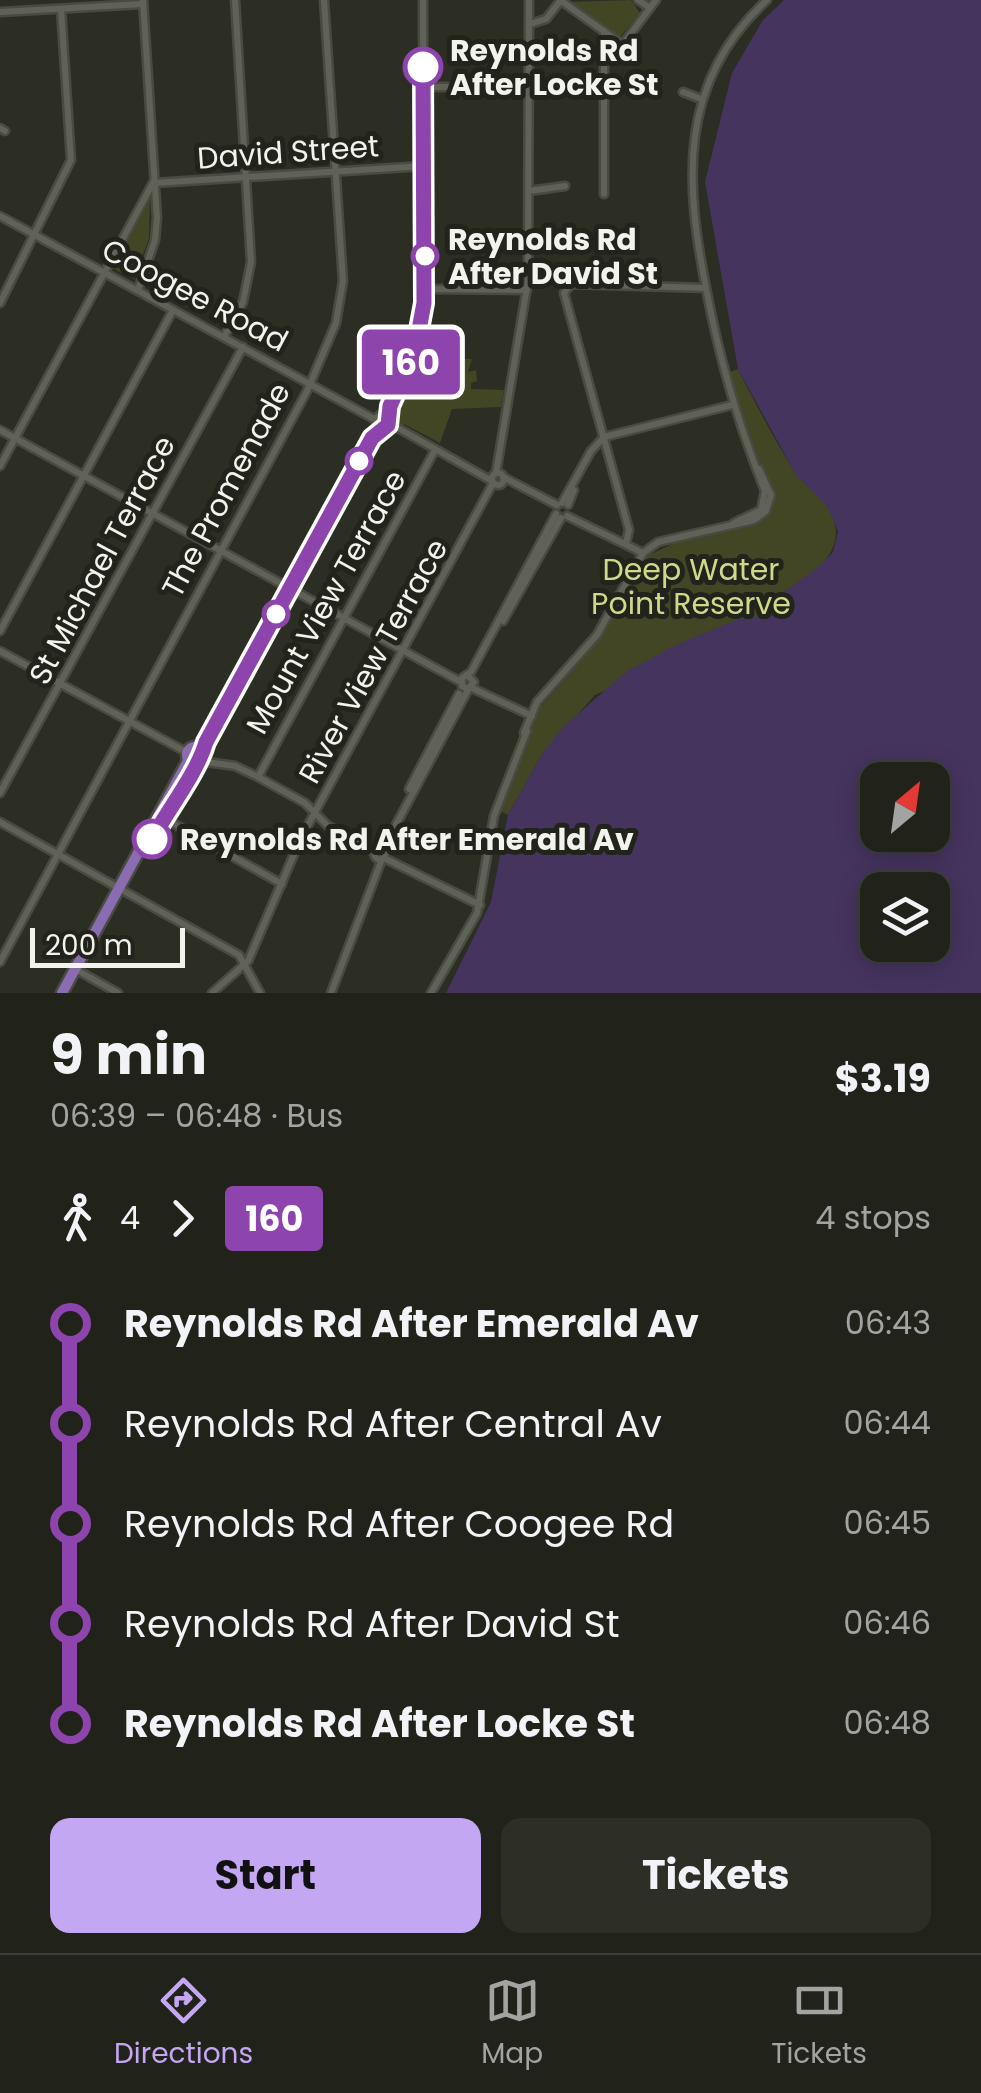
<!DOCTYPE html>
<meta charset="utf-8">
<style>
body{margin:0;font-family:Poppins,sans-serif;background:#2d2f27;color:#f1f3f6;height:100vh;display:flex;flex-direction:column;font-size:38px;white-space:nowrap}
*{box-sizing:border-box;margin:0}
p{font-size:32px;color:#a2a4a2}
.icon{flex:none;width:55px;height:55px;fill:none;stroke:currentColor;stroke-width:2;stroke-linecap:round;stroke-linejoin:round}
.map{position:relative;height:993px;overflow:hidden}
.details{display:flex;flex-direction:column;background:#21221a;flex:1}
.details>*{flex:none}
.badge{padding:0 20px;border-radius:8px;font-size:35px;line-height:65px}
.needle{width:65px;rotate:29deg}
.controls{position:absolute;left:860px;top:762px;display:grid;gap:20px}
.controls a{display:grid;place-items:center;width:90px;height:90px;border-radius:20px;background:#21221a;box-shadow:0 5px 25px #0003,0 0 0 2px #3e3f39;font-size:50px}
.scale{position:absolute;left:30px;bottom:25px;width:155px;box-sizing:border-box;padding-left:10px;border:5px solid #f2f3ed;border-top:0;font-size:28px;line-height:35px;white-space:nowrap;color:#f2f3ed;-webkit-text-stroke:8px #22231a;paint-order:stroke}
.map>.badge{position:absolute;translate:-50% -50%;box-shadow:0 0 0 5px #fff}
.legs{display:flex;align-items:center;gap:15px;height:110px;padding:0 50px;font-size:32px}
.legs p{margin-inline-start:auto}
.overview{display:flex;align-items:center;justify-content:space-between;height:170px;padding:0 50px}
h1{font-size:55px;font-weight:700;line-height:75px}
.action{display:flex;gap:20px;margin-top:auto;padding:20px 50px}
.action a{flex:1;height:115px;border-radius:20px;background:#c3a7f2;color:#111;font-size:40px;font-weight:700;line-height:115px;text-align:center}
.action a+a{background:#2d2f27;color:#f1f3f6}
ul{padding:0 50px;list-style:none}
li{display:flex;align-items:center;gap:35px;height:100px;font-size:38px}
li i{display:grid;place-items:center;width:15px;height:100%;margin:0 12px;background:currentColor}
li i::after{content:'';width:25px;height:25px;margin:-12px;border:8px solid;border-radius:50%;background:#21221a}
li p{margin-inline-start:auto}
li:first-child i{background:linear-gradient(#0000 50%,currentColor 0)}
li:last-child i{background:linear-gradient(currentColor 50%,#0000 0)}
.tab-bar{display:flex;justify-content:space-around;align-items:center;height:140px;border-top:2px solid #3e3f39;background:#21221a;font-size:28px;color:#a2a4a2}
.tab-bar a{display:grid;justify-items:center;gap:5px}
.tab-bar .active{color:#c3a7f2}
.map>svg:first-child{display:block}
.green{fill:#424625}
.water{fill:#45345e;fill-rule:evenodd}
.lines{fill:none;stroke-linecap:round;stroke-linejoin:round}
.minor-casing{stroke:#494a42;stroke-width:11}
.major-casing{stroke:#494a42;stroke-width:15}
.minor{stroke:#606257;stroke-width:6}
.major{stroke:#8a6cb0;stroke-width:10}
.line-1-casing{stroke:#fff;stroke-width:22}
.line-1{stroke:#8e44ad;stroke-width:15}
.stop-1-dot{fill:#fff;stroke:#8e44ad;stroke-width:5}
.labels{text-anchor:middle;dominant-baseline:central;stroke-width:10;stroke-linejoin:round;paint-order:stroke}
.stop-label{font-size:30px;font-weight:bold;fill:#f2f3ed;stroke:#22231a;text-anchor:start}
.street-label{font-size:30px;fill:#f2f3ed;stroke:#22231a}
.park-label{font-size:30px;fill:#d0d98a;stroke:#22231a}
</style>
<div class="map">
<svg width="981" height="993" viewBox="0 0 981 993">
<rect width="100%" height="100%" fill="#2c2d23"/>
<g class="green">
<path d="M 631,0 L 640,13 L 620,37 L 567,2 Z"/>
<path d="M 150,200 L 149,238 L 134,279 L 112,268 Z"/>
<path d="M 413,357 L 472,359 L 468,372 L 476,370 L 477,381 L 471,383 L 471,389 L 504,390 L 501,407 L 452,409 L 440,443 L 404,424 L 400,431 L 387,417 Z"/>
<path d="M 738,369 C 755,403 774,439 795,472 C 803,485 818,493 827,506 C 854,547 814,577 779,594 L 769,618 L 595,695 L 543,753 L 508,815 L 498,810 L 537,711 L 593,647 L 645,557 L 681,540 L 749,524 L 769,505 L 769,487 L 725,374 Z"/>
</g>
<path class="water" d="M 784,0 L 981,0 L 981,993 L 446,993 L 491,902 L 508,815 L 543,753 L 563,727 L 627,671 L 680,643 L 739,619 L 772,616 L 766,605 L 818,567 L 833,552 L 838,531 L 827,506 L 796,475 L 738,369 L 705,182 L 732,73 L 763,20 ZM 878,780 L 932,780 L 932,835 L 878,835 ZM 878,890 L 932,890 L 932,945 L 878,945 Z"/>
<g class="lines">
<defs>
<g id="minor">
<path d="M 560,0 L 629,49"/>
<path d="M 638,0 L 650,8"/>
<path d="M 0,12 L 143,4"/>
<path d="M 530,24 L 546,19 L 561,0"/>
<path d="M 604,33 L 604,194"/>
<path d="M 623,44 L 656,0"/>
<path d="M 423,87 L 529,87"/>
<path d="M 683,92 L 701,99"/>
<path d="M 0,128 L 5,131"/>
<path d="M 154,183 L 424,166"/>
<path d="M 529,191 L 565,186"/>
<path d="M 0,216 L 374,419"/>
<path d="M 425,289 L 527,290"/>
<path d="M 138,290 L 155,240 L 157,218 L 143,0"/>
<path d="M 0,303 L 71,160 L 61,9"/>
<path d="M 224,337 L 243,302 L 251,262 L 235,0"/>
<path d="M 387,417 L 413,357 L 424,303 L 423,0"/>
<path d="M 389,423 L 492,481"/>
<path d="M 0,430 L 461,682"/>
<path d="M 0,466 L 154,181"/>
<path d="M 496,473 L 528,281 L 529,0"/>
<circle cx="498" cy="479" r="6"/>
<path d="M 503,477 L 557,505"/>
<path d="M 562,503 L 591,451 L 604,437 L 732,405"/>
<path d="M 568,505 L 574,490"/>
<path d="M 567,516 L 643,553"/>
<path d="M 734,523 L 761,510 L 765,491 C 739,426 720,362 707,293 C 685,184 677,82 767,0"/>
<path d="M 626,543 L 629,530 L 564,293 L 571,284 L 706,288"/>
<path d="M 301,564 L 372,438 L 387,425 L 382,414 L 374,419 L 381,428"/>
<path d="M 503,621 L 561,518"/>
<path d="M 0,631 L 173,310"/>
<path d="M 0,651 L 188,753"/>
<path d="M 468,676 L 474,682 L 468,689 L 462,686 L 462,678 L 471,672 L 556,514"/>
<path d="M 472,688 L 532,716"/>
<path d="M 524,733 L 537,702 L 597,635 L 643,553 L 658,542 L 754,520 L 766,511 L 771,495 L 759,469"/>
<path d="M 200,761 L 235,766 L 258,777 L 305,803 L 327,825 L 375,853"/>
<path d="M 258,777 L 435,450"/>
<path d="M 409,789 L 459,694"/>
<path d="M 0,793 L 243,347"/>
<path d="M 160,816 L 282,884"/>
<path d="M 0,822 L 239,955 L 260,993"/>
<circle cx="380" cy="854" r="5.5"/>
<path d="M 383,849 L 468,690"/>
<path d="M 384,858 L 480,905"/>
<path d="M 0,962 L 307,391 L 336,323 L 343,281 L 324,0"/>
<path d="M 75,969 L 118,993"/>
<path d="M 212,993 L 248,961 L 301,838 L 493,483"/>
<path d="M 331,993 L 382,859"/>
<path d="M 431,993 L 477,913 L 494,816 L 527,731"/>
</g>
<g id="major">
<circle cx="195" cy="755" r="8"/>
<path d="M 203,752 L 301,564"/>
<path d="M 62,993 L 189,759"/>
</g>
</defs>
<use href="#minor" class="minor-casing"/>
<use href="#major" class="major-casing"/>
<use href="#minor" class="minor"/>
<use href="#major" class="major"/>
</g>
<g class="lines">
<defs>
<path id="line-1" d="M 152,839 C 169,808 197,773 206,742 L 372,438 L 388,425 L 390,406 L 415,351 L 424,303 L 423,67"/>
</defs>
<use href="#line-1" class="line-1-casing"/>
<use href="#line-1" class="line-1"/>
</g>
<g class="stop-1-dot">
<circle cx="423" cy="67" r="18"/>
<circle cx="425" cy="256" r="12"/>
<circle cx="359" cy="461" r="12"/>
<circle cx="276" cy="614" r="12"/>
<circle cx="152" cy="839" r="18"/>
</g>
<g class="labels">
<g class="stop-label">
<text x="450" y="50">Reynolds Rd<tspan x="450" dy="34">After Locke St</tspan></text>
<text x="448" y="239">Reynolds Rd<tspan x="448" dy="34">After David St</tspan></text>
<text x="180" y="839">Reynolds Rd After Emerald Av</text>
</g>
<g class="street-label">
<text transform="translate(288 152) rotate(-4)">David Street</text>
<text transform="translate(195 295) rotate(28)">Coogee Road</text>
<text transform="translate(226 490) rotate(-62)">The Promenade</text>
<text transform="translate(102 560) rotate(-62)">St Michael Terrace</text>
<text transform="translate(326 602) rotate(-61)">Mount View Terrace</text>
<text transform="translate(373 661) rotate(-61)">River View Terrace</text>
</g>
<g class="park-label">
<text x="691" y="569">Deep Water<tspan x="691" dy="34">Point Reserve</tspan></text>
</g>
</g>
</svg>
<div class="controls">
<a><svg class="needle" viewBox="-14 -14 28 28"><path d="M0-13l5 13h-10z" fill="#e53935"/><path d="M0 13l5-13h-10z" fill="#a2a4a2"/></svg></a>
<a><svg class="icon" aria-label="layers" viewBox="0 0 24 24"><path d="M12 4l9 5-9 5-9-5zM3 14l9 5 9-5"/></svg></a>
</div>
<div class="scale">200 m</div>
<b class="badge" style="left:411px;top:362px;background:#8e44ad;color:#fff">160</b>
</div>
<section class="details">
<div class="overview"><div><h1>9 min</h1><p>06:39 – 06:48 · Bus</p></div><b>$3.19</b></div>
<div class="legs"><svg class="icon" aria-label="walk" viewBox="0 0 24 24"><circle cx="13" cy="4" r="2"/><path d="M13 8l-2 6 4 7M11 14l-3 7M7 12l3-4h3l4 4"/></svg>4<svg class="icon" aria-label="forward" viewBox="0 0 24 24"><path d="M9 5l7 7-7 7"/></svg><b class="badge" style="background:#8e44ad;color:#fff">160</b><p>4 stops</p></div>
<ul>
<li><i style="color:#8e44ad"></i><b>Reynolds Rd After Emerald Av</b><p>06:43</p></li>
<li><i style="color:#8e44ad"></i><span>Reynolds Rd After Central Av</span><p>06:44</p></li>
<li><i style="color:#8e44ad"></i><span>Reynolds Rd After Coogee Rd</span><p>06:45</p></li>
<li><i style="color:#8e44ad"></i><span>Reynolds Rd After David St</span><p>06:46</p></li>
<li><i style="color:#8e44ad"></i><b>Reynolds Rd After Locke St</b><p>06:48</p></li>
</ul>
<div class="action"><a>Start</a><a>Tickets</a></div>
</section>
<nav class="tab-bar">
<a class="active"><svg class="icon" aria-label="directions" viewBox="0 0 24 24"><path d="M12 3l9 9-9 9-9-9zM9 14v-3h6M13 9l2 2-2 2"/></svg>Directions</a>
<a><svg class="icon" aria-label="map" viewBox="0 0 24 24"><path d="M3 6l6-2 6 2 6-2v14l-6 2-6-2-6 2zM9 4v14M15 6v14"/></svg>Map</a>
<a><svg class="icon" aria-label="tickets" viewBox="0 0 24 24"><path d="M3 7h18v10H3zM15 7v10"/></svg>Tickets</a>
</nav>
